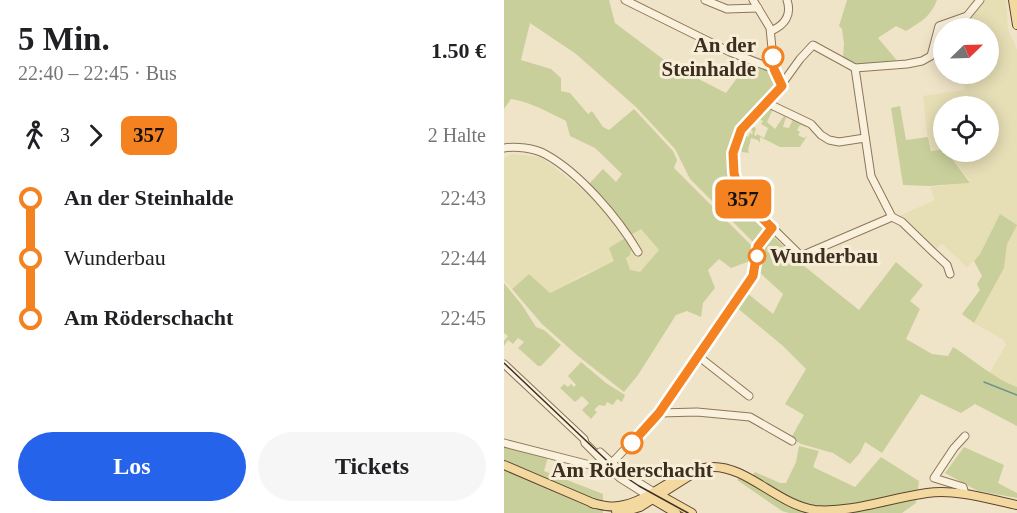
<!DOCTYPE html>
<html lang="de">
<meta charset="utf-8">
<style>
body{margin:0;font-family:"Times New Roman",serif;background:#f6f6f6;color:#202124;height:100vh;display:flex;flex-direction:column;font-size:22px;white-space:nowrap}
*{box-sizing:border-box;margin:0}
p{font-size:20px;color:#757577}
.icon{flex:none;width:33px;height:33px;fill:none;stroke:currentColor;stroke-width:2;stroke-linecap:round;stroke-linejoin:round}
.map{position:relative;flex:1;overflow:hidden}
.side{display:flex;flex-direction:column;background:#fff;width:504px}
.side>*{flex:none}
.badge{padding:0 12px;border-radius:9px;font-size:21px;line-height:39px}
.needle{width:39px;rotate:67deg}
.controls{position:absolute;left:429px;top:18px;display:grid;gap:12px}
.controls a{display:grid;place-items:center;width:66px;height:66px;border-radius:50%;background:#fff;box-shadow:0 3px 15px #0003;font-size:30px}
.map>.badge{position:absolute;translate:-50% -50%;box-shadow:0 0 0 3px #fff}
.legs{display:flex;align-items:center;gap:9px;height:66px;padding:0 18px;font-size:20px}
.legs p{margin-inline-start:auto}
.overview{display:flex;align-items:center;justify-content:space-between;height:102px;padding:0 18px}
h1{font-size:33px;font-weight:600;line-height:45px}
.cta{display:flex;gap:12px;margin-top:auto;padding:12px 18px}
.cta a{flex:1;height:69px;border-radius:36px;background:#2563eb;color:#fff;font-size:24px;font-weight:600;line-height:69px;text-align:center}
.cta a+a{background:#f6f6f6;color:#202124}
ul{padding:0 18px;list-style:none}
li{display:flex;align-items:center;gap:21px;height:60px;font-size:22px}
li i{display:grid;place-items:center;width:9px;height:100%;margin:0 8px;background:currentColor}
li i::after{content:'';width:15px;height:15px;margin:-8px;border:4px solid;border-radius:50%;background:#fff}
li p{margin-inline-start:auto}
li:first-child i{background:linear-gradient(#0000 50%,currentColor 0)}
li:last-child i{background:linear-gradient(currentColor 50%,#0000 0)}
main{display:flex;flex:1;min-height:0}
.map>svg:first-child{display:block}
.farmland{fill:#e6deb5}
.green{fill:#c9cf9b;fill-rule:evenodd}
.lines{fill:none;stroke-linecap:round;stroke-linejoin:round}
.stream{stroke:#6f938a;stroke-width:1.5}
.minor-casing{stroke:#8d765c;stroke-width:9}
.major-casing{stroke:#5b4430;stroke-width:10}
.minor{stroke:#faf1dc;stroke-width:7}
.major{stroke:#f3d9a0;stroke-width:8}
.tram{stroke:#3d2e20;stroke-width:1.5}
.line-1-casing{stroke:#fff;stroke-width:14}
.line-1{stroke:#f58220;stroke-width:9}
.stop-1-dot{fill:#fff;stroke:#f58220;stroke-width:3}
.labels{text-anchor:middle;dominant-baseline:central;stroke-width:6;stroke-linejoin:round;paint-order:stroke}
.stop-label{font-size:21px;font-weight:bold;fill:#3d2e20;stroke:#f7eed8;text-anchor:end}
</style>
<main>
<section class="side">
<div class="overview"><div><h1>5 Min.</h1><p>22:40 – 22:45 · Bus</p></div><b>1.50 €</b></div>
<div class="legs"><svg class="icon" aria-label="walk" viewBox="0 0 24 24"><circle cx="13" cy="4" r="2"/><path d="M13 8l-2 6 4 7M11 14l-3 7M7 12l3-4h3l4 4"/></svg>3<svg class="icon" aria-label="forward" viewBox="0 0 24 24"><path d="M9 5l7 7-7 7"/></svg><b class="badge" style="background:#f58220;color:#111">357</b><p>2 Halte</p></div>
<ul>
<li><i style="color:#f58220"></i><b>An der Steinhalde</b><p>22:43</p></li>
<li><i style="color:#f58220"></i><span>Wunderbau</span><p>22:44</p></li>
<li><i style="color:#f58220"></i><b>Am Röderschacht</b><p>22:45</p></li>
</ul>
<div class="cta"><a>Los</a><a>Tickets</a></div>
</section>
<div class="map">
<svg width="513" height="513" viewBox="0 0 513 513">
<rect width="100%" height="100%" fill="#f0e4c8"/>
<g class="farmland">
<path d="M 480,0 L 502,0 L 504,29 L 513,50 L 513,387 L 485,374 L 502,345 L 500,340 L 470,323 L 500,268 L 503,244 L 496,215 L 476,254 L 463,267 L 438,244 L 430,250 L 395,216 L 431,200 L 426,187 L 467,183 L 444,152 L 484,152 L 484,106 L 440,106 L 439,148 L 428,150 L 423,133 L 419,96 L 461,90 L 459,74 L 484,74 L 484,28 L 461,28 Z"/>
<path d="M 8,154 L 37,157 L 92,200 L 137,229 L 155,250 L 136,273 L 126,271 L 122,257 L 80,274 L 46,293 L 25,274 L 8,289 L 0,280 L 0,158 Z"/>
</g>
<g class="green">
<path d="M 0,0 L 105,0 L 111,23 L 167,65 L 222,93 L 244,63 L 269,70 L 273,85 L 231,133 L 227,156 L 236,198 L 263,230 L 253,246 L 186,179 L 171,149 L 132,107 L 72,54 L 26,23 L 17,60 L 47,69 L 57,78 L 57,91 L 66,93 L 84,114 L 88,111 L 99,127 L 105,130 L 130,109 L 169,151 L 173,160 L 170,168 L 251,249 L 250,265 L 246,261 L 227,268 L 215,259 L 204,270 L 211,288 L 199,303 L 197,317 L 183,311 L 172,315 L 134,375 L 120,392 L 74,356 L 38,324 L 8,289 L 25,274 L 46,293 L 110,261 L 105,248 L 123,237 L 83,186 L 99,169 L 112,182 L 118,174 L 91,148 L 66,136 L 62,121 C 44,112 27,102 7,99 L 0,109 ZM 137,229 L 155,250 L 136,272 L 126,270 L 122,258 L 126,255 L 128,246 L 123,237 Z"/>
<path d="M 343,0 L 433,0 C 427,16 417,22 402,31 L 392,26 L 374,38 L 396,64 L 352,64 L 339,58 L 340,44 L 338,29 L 335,26 Z"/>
<path d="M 396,106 L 402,140 L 424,137 L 427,151 L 439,149 L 440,152 L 443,152 L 466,183 L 425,186 L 399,185 L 387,108 Z"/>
<path d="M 263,107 L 269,109 L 263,122 L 271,129 L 280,116 L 282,117 L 279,127 L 285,128 L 290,117 L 305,126 L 302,127 L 296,125 L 293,130 L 296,132 L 294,135 L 300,138 L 303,136 L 296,147 L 276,147 L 256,137 L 256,143 L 254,140 L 247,138 L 244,150 L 245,153 L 238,152 L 235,146 L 237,139 L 241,135 L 244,137 L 246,133 L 248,134 L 249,132 L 247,130 L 248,127 L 246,125 L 252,128 L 250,135 L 252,136 L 253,134 L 260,138 L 264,128 L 257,124 L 259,121 L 252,117 Z"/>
<path d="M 496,214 L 513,225 L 503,244 L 500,268 L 470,323 L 458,314 L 476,290 L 473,284 L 478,276 L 470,261 L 476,254 Z"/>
<path d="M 267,234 L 295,262 L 355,310 L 392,262 L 419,285 L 406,301 L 416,309 L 402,339 L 428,354 L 444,356 L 449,347 C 472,361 489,378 513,387 L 513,426 L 471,404 L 457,413 L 417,394 L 378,453 L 361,442 L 356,453 L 346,464 L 329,453 L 297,444 L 287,438 L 300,415 L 281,404 L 302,369 L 279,346 L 232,307 L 243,293 L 269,314 L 279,294 L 255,272 L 258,244 Z"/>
<path d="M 0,283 L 18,305 L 32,327 L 40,330 L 57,345 L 37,366 L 34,366 L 14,348 L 20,342 L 14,338 L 9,344 L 4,340 L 0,346 L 0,341 L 4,336 L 0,333 Z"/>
<path d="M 77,362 L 102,383 L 121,395 L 118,402 L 113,399 L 109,405 L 103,402 L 101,406 L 95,405 L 90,410 L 93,412 L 87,419 L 78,410 L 85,403 L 78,396 L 71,402 L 56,388 L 60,384 L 64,387 L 67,384 L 70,387 L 72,385 L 64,376 Z"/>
<path d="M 0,446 L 44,457 L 40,471 L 99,494 L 99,513 L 0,513 Z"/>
<path d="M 295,446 L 315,451 L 309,467 L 351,487 L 377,457 L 415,481 L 412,503 L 398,513 L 285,513 L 278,511 L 233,480 L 240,471 L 248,476 L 251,472 L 276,483 L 282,483 L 292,462 Z"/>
<path d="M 460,447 L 500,465 L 494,483 L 513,493 L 513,498 L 474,491 L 441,473 Z"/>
</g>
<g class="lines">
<path class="stream" d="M 480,382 L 513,395"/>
<defs>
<g id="minor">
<path d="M 121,0 L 226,52 L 270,69"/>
<path d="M 201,0 L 223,9 L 254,8"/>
<path d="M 249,0 L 266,28 L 270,69 L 277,86"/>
<path d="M 267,31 C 281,25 288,15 283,0"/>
<path d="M 351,68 L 367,176 L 388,217 L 398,222 L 429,252 L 443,265 L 446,274"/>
<path d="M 263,103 L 307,124 L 317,135 L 325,140 L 335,142 L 361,138"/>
<path d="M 0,148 C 12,146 30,148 41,154 C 76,173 114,218 134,252"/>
<path d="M 388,217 L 297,256 L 237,197 L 230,173 L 229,153 L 237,131 L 270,95 L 296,59 L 309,45 L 351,68 L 403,64 L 418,61 L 427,56 L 435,26 L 463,16 L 476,0"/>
<path d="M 194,356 L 245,396"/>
<path d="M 0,364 L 80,439 L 81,443 L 116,478 L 143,495"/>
<path d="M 155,413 L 193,412 L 246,417 L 288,441"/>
<path d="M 0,443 L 90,466 L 104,467"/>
<path d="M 96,452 L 118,472 L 148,491"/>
<path d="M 104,467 L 154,414 L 168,394 L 248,276 L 254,246 L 268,228"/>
<path d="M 461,494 L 459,487 L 430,478 L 450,448 L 461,436"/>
</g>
<g id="major">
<path d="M 509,0 L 513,25"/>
<path d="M 0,465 L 91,504"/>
<path d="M 154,494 L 188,513"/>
<path d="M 145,497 L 172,513"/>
<path d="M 88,503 C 97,505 106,508 115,506 C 149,501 171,470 207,467 C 242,465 274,505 311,510 C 348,513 386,498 423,493 C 454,489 484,499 513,505"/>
<path d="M 112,511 L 126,510 L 136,507 L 193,471"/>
</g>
</defs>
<use href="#minor" class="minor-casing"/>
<use href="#major" class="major-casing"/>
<use href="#minor" class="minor"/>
<use href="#major" class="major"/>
<path class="tram" d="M 0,363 L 117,474 L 135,486 L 184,513"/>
</g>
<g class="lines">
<defs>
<path id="line-1" d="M 128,443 L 155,413 L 249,276 L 254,246 L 268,228 L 237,197 L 230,173 L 229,153 L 237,130 L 278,86 L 270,69 L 269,57"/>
</defs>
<use href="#line-1" class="line-1-casing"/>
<use href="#line-1" class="line-1"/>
</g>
<g class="stop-1-dot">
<circle cx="269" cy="57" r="10"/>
<circle cx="253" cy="256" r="8"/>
<circle cx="128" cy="443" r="10"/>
</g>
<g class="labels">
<g class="stop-label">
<text x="252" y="45">An der<tspan x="252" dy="24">Steinhalde</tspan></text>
<text x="266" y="256" text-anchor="start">Wunderbau</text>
<text x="128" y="470" text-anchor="middle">Am Röderschacht</text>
</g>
</g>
</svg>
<div class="controls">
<a><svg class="needle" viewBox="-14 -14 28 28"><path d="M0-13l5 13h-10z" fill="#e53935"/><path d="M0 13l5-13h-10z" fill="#757577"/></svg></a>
<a><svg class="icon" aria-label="locate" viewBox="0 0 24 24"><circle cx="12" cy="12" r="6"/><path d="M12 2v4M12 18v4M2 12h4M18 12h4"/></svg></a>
</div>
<b class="badge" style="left:239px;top:199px;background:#f58220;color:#111">357</b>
</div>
</main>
